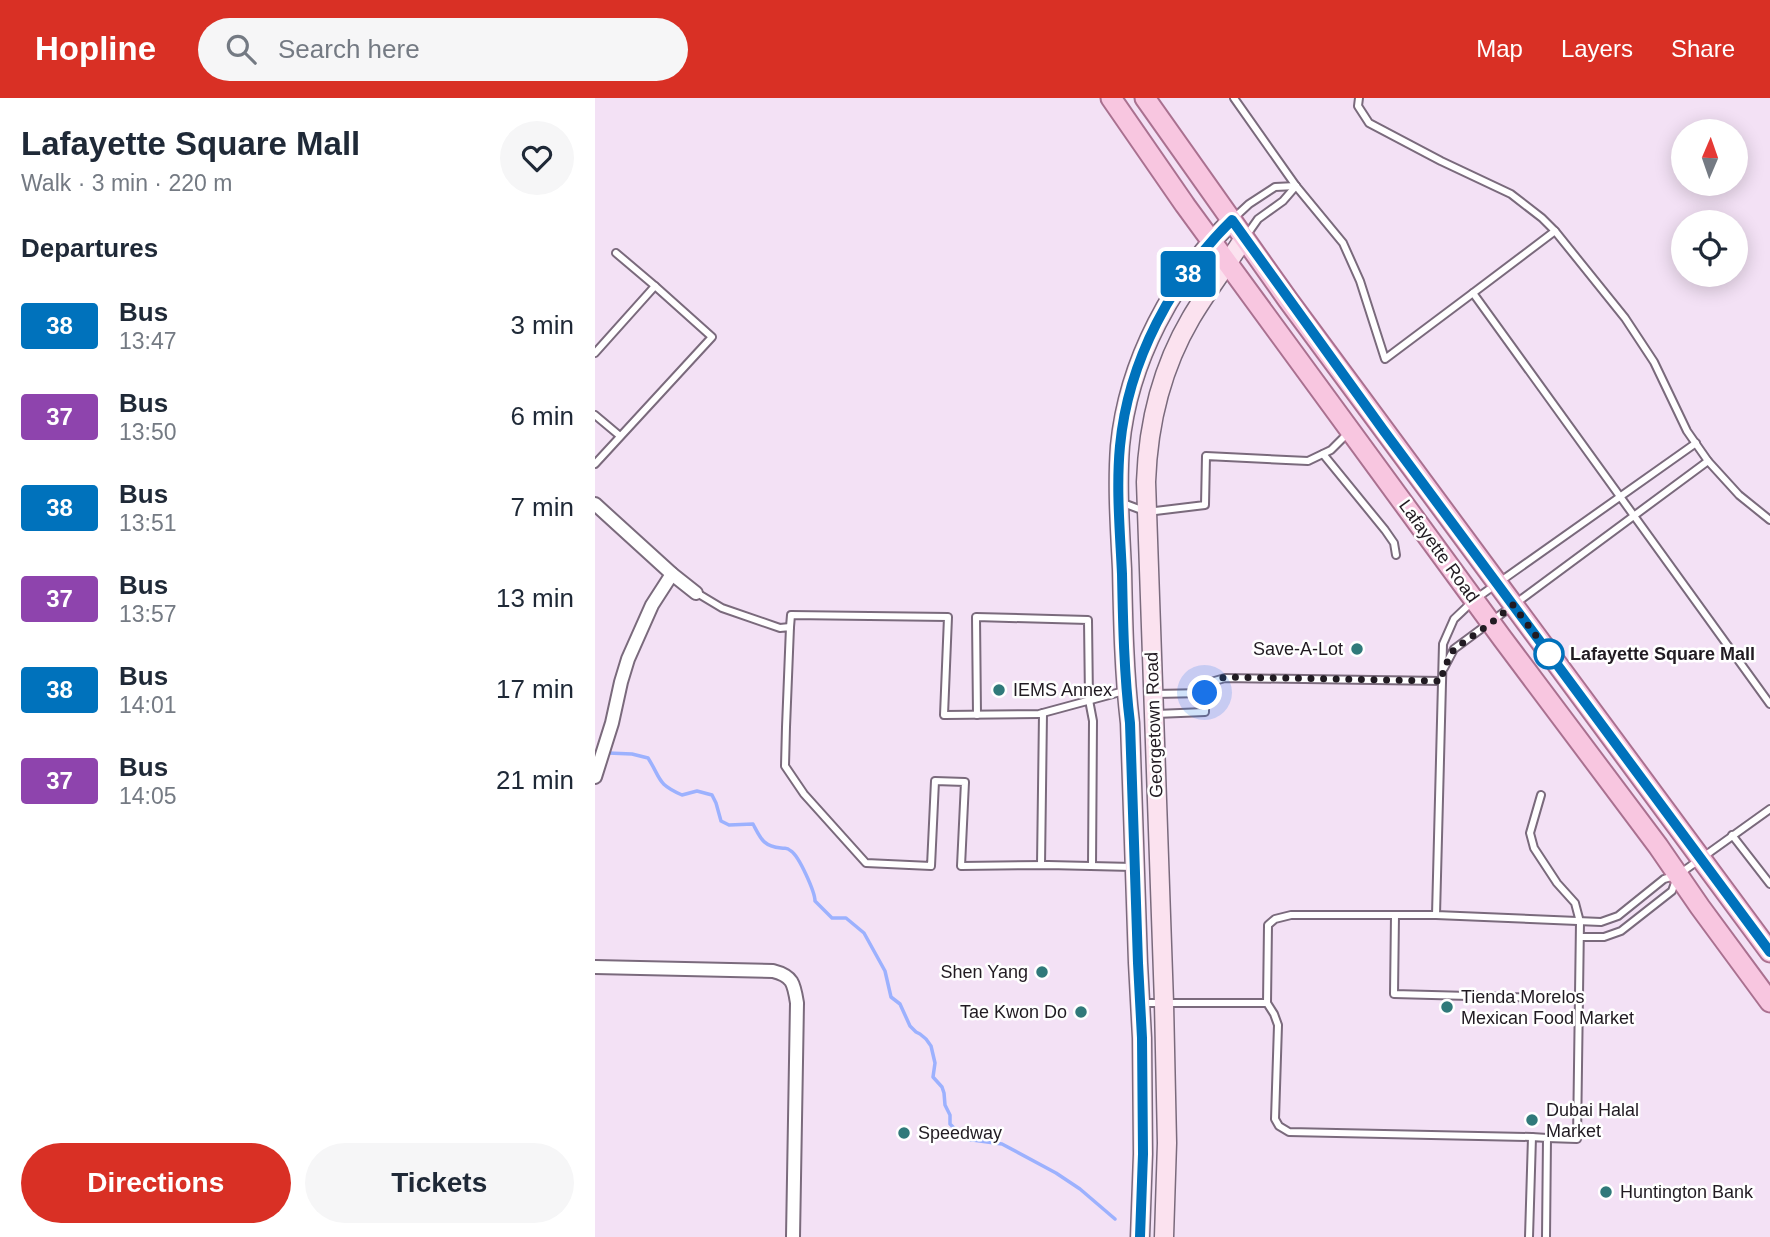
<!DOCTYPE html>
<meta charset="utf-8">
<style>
body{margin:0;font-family:Arial,sans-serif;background:#f6f6f7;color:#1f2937;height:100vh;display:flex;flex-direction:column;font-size:26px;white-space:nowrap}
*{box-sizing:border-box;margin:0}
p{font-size:23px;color:#747a83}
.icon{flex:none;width:38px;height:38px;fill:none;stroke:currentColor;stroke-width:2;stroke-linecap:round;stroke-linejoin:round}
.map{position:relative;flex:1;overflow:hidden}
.panel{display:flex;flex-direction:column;background:#fff;width:595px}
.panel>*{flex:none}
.badge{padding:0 14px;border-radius:5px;font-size:24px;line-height:46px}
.needle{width:46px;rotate:2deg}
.fabs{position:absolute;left:1076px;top:21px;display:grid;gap:14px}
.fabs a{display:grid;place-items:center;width:77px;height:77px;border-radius:50%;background:#fff;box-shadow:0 4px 18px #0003;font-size:35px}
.you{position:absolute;width:35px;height:35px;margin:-18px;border:5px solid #fff;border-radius:50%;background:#1a73e8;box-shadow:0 0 0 10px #1a73e833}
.map>.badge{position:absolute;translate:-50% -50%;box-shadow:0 0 0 4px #fff}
h2{padding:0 21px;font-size:26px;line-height:63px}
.round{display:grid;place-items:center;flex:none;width:74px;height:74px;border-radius:37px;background:#f6f6f7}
.headline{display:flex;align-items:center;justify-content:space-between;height:119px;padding:0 21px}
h1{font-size:33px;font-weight:700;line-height:52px}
.primary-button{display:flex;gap:14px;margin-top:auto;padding:14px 21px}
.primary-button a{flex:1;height:80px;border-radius:42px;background:#d93025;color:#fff;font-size:28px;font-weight:700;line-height:80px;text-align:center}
.primary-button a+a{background:#f6f6f7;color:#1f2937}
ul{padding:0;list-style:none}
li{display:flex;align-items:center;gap:21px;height:91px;padding:0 21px}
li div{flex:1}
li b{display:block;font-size:26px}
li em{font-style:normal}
li .badge{min-width:77px;font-weight:700;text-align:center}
header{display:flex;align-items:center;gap:42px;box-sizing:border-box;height:98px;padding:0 35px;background:#d93025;color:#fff}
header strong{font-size:33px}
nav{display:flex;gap:38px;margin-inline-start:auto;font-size:24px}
.search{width:490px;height:63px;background:#f6f6f7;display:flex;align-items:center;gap:18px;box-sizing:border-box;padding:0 24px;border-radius:38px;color:#747a83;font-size:26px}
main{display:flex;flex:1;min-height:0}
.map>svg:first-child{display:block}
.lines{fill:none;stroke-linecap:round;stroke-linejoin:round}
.stream{stroke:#9cb1fe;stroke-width:3.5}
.lane-casing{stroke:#7a6a7c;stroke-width:10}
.street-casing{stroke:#7a6a7c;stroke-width:16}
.secondary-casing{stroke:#7a6a7c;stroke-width:21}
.primary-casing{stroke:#aa7190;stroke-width:23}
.lane{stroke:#fff;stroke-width:6}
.street{stroke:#fff;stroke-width:12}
.secondary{stroke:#fbe2ef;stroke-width:18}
.primary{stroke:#f8c6e0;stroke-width:19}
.line-casing{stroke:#fff;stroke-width:16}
.line{stroke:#0072bc;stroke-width:10}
.walk{stroke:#211b22;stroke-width:7;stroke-dasharray:0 12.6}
.poi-dot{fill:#30797a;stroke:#fff;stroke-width:2.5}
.stop-dot{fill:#fff;stroke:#0072bc;stroke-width:3.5}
.labels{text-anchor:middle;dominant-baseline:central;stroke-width:5;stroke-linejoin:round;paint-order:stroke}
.street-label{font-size:18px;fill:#211b22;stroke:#fff}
.poi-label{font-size:18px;fill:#211b22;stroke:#fff;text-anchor:start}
.stop-label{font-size:18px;font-weight:bold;fill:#211b22;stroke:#fff;text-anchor:start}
</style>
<header>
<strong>Hopline</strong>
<div class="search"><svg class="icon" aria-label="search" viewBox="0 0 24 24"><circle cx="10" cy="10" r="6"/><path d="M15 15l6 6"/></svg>Search here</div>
<nav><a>Map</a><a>Layers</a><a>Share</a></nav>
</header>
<main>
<section class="panel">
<div class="headline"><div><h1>Lafayette Square Mall</h1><p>Walk · 3 min · 220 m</p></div><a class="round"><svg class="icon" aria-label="heart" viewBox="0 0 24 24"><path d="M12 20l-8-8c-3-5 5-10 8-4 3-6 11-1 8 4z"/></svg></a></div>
<h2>Departures</h2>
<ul>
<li><span class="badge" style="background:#0072bc;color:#fff">38</span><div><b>Bus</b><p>13:47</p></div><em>3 min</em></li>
<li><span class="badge" style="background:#8e44ad;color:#fff">37</span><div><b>Bus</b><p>13:50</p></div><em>6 min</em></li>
<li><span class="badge" style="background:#0072bc;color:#fff">38</span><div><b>Bus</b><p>13:51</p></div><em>7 min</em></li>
<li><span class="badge" style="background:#8e44ad;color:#fff">37</span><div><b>Bus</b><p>13:57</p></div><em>13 min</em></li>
<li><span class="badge" style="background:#0072bc;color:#fff">38</span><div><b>Bus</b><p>14:01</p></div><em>17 min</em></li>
<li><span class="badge" style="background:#8e44ad;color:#fff">37</span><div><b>Bus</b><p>14:05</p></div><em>21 min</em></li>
</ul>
<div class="primary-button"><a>Directions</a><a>Tickets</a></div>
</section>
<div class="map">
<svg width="1175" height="1139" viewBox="0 0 1175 1139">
<rect width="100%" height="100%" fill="#f3e1f5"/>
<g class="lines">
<path class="stream" d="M 13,655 L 37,656 L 53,660 C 67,682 61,685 87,697 L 102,693 L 117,697 L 121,705 L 126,723 L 134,727 L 158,726 C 166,741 168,748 186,750 C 192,751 191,749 196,753 C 204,758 220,794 220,803 L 237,820 L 251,820 L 269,835 L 290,873 L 296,899 L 305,906 L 315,928 L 321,934 L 325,936 L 331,941 L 336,948 L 340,965 L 338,979 L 347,989 L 349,995 L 350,1007 L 355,1017 L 355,1026 L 370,1041 L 407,1046 L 461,1075 L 485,1091 L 520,1121"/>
<defs>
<g id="lane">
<path d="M 639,0 L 701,88 L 748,145 L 765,183 L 790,261 L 878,195"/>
<path d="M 764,0 L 763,8 L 774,25 L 846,63 L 916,96 L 947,120 L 960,133 L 1030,220 L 1059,264 L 1092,333 L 1113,363 L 1144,397 L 1175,422"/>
<path d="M 640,119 L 654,106 L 680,89 L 701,88"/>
<path d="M 960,133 L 878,195 L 1175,606"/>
<path d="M 651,138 L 663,121 L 688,103 L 701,88"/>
<path d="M 21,155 L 60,188"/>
<path d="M 0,255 L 60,188 L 117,239 L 0,366"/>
<path d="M 0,317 L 25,338"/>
<path d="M 1101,345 L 879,502 L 859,521 L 848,546 L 841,817 L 1006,824 L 1023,818 L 1069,781 L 1083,777 L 1175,711"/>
<path d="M 728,356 L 790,432 L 799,445 L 801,457"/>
<path d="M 528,405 L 552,414 L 610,407 L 611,358 L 713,363 L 736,352 L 754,334"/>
<path d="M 102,495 L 127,510 L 185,530 L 195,529 L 191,629 L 190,668 L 209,696 L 271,765 L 336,768 L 340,683 L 370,684 L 366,768 L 453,767 L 538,769"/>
<path d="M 195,529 L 196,517 L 353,519 L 349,617 L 444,616 L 529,593"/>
<path d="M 849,570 L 859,551 L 1113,363"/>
<path d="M 610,595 L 616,584 L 630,580 L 847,583"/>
<path d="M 559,596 L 610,595 L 610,614 L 561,616"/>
<path d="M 382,617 L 381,519 L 493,522 L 494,602 L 498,623 L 497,768"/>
<path d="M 946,697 L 935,735 L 939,750 L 962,785 L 980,805 L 985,824 L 982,1041 L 952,1040"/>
<path d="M 1137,737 L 1175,786"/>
<path d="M 446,767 L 448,615"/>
<path d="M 800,817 L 799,896 L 984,901"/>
<path d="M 985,839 L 1009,839 L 1026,833 L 1077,793 L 1081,782"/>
<path d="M 548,905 L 672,905 L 673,827 L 680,821 L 696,817 L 841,817"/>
<path d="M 672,905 L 679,916 L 683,927 L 680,1021 L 684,1028 L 694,1034 L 937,1039"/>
<path d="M 934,1139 L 937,1039 L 952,1040 L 951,1139"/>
</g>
<g id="street">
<path d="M 0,406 L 77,476 L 101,495"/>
<path d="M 0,679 L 17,625 L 26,584 L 33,561 L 57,507 L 77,476"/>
<path d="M 0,869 L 178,873 C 198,878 199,886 202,905 L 198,1139"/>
</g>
<g id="secondary">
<path d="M 545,1139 L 548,1056 L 547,940 L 543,865 L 535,625 C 529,574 528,522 527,471 C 525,430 522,389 525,348 C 533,263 578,181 637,122"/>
<path d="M 569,1139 L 572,1045 L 569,905 L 551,384 C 553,326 566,271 596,220 C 612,193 632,167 649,140"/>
</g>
<g id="primary">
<path d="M 516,0 L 590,107 L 907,540 L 1063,748 L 1105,809 L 1175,904"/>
<path d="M 550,0 L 693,202 L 1175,854"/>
</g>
</defs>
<use href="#lane" class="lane-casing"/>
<use href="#street" class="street-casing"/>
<use href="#secondary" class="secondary-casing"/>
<use href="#primary" class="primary-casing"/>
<use href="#lane" class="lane"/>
<use href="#street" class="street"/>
<use href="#secondary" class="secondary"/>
<use href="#primary" class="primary"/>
</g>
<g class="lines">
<defs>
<path id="line" d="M 545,1139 L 548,1056 L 547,940 L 543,865 L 535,625 C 529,576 528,526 527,476 C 525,433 521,390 525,348 C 533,263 577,181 637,122 L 789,333 L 1175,854"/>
</defs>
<use href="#line" class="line-casing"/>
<use href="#line" class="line"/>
<path class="walk" d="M 610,595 L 616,584 L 630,579 L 847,583 L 848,572 L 859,551 L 896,525 L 918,507 L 960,563 L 954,556"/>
</g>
<g class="poi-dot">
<circle cx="762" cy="551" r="7"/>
<circle cx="404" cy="592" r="7"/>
<circle cx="447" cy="874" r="7"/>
<circle cx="852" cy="909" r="7"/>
<circle cx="486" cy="914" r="7"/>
<circle cx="937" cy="1022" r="7"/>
<circle cx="309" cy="1035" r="7"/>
<circle cx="1011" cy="1094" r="7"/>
</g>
<circle class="stop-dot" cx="954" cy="556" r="14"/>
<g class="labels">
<g class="street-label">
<text transform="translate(844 453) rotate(54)">Lafayette Road</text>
<text transform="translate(559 627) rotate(-92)">Georgetown Road</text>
</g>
<g class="poi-label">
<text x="748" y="551" text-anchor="end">Save-A-Lot</text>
<text x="418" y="592">IEMS Annex</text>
<text x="433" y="874" text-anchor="end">Shen Yang</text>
<text x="866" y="899">Tienda Morelos<tspan x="866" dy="21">Mexican Food Market</tspan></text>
<text x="472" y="914" text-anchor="end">Tae Kwon Do</text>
<text x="951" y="1012">Dubai Halal<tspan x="951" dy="21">Market</tspan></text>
<text x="323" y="1035">Speedway</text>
<text x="1025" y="1094">Huntington Bank</text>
</g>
<g class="stop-label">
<text x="975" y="556">Lafayette Square Mall</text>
</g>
</g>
</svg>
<div class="fabs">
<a><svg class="needle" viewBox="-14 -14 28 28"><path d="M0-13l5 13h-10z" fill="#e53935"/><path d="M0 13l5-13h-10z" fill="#747a83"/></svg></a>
<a><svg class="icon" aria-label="locate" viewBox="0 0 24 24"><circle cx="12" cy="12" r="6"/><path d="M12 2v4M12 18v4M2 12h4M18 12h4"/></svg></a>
</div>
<div class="you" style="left:610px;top:595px"></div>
<b class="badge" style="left:593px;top:176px;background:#0072bc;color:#fff">38</b>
</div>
</main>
